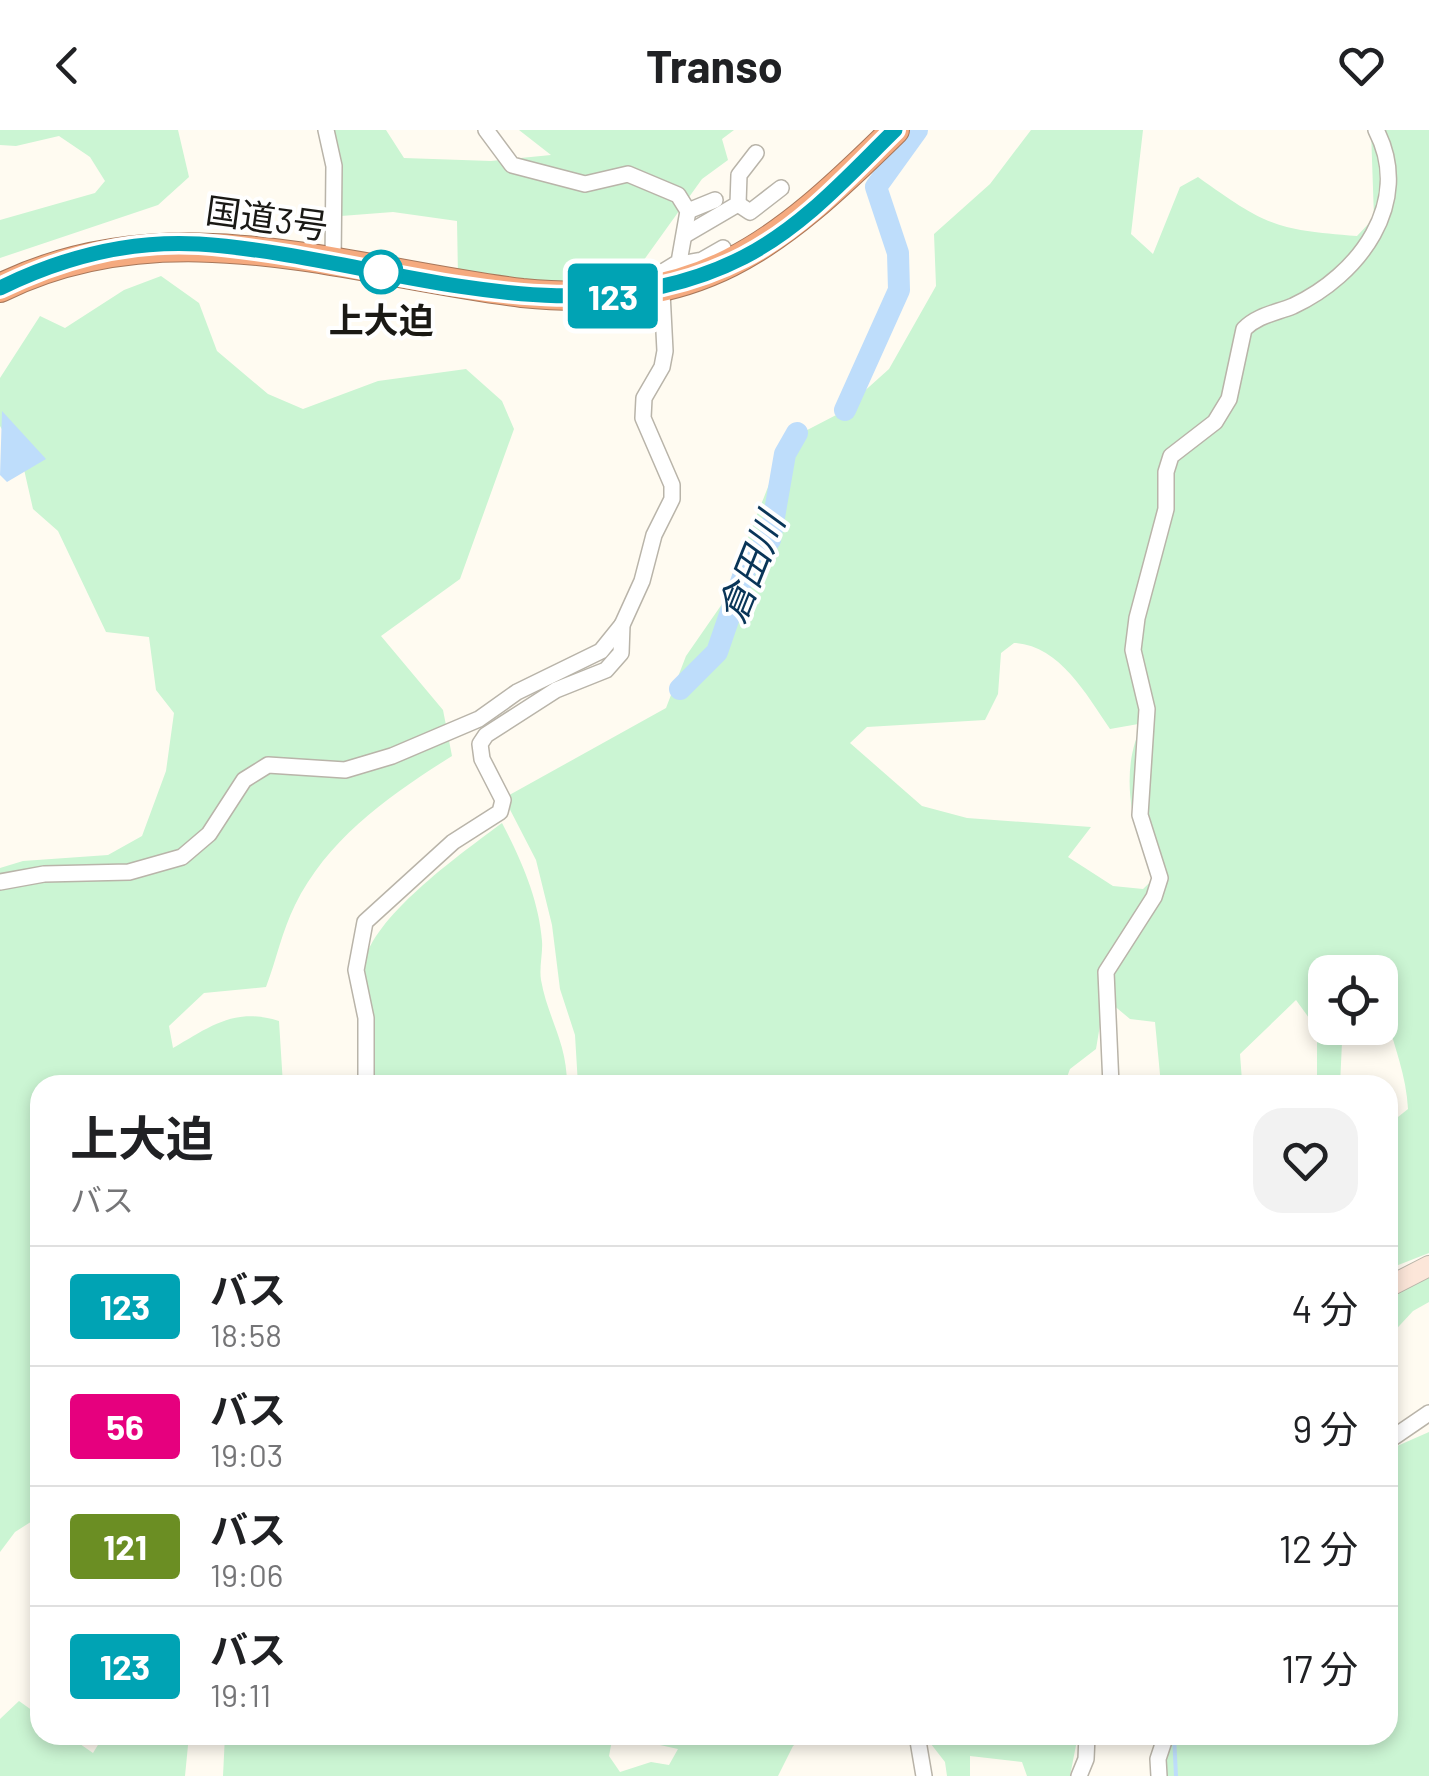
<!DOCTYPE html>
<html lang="ja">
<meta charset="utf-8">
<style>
body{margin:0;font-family:Barlow,"Noto Sans JP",sans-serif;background:#f2f2f2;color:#202124;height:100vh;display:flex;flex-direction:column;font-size:38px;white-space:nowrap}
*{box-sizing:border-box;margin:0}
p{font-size:32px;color:#757577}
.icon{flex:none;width:55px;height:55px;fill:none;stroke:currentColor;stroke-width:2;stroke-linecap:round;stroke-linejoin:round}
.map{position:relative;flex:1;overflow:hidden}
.drawer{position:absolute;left:30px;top:945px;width:1368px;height:670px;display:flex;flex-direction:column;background:#fff;border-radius:30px;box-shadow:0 5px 15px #0003}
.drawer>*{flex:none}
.badge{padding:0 20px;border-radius:8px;font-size:35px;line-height:65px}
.controls{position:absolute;left:1308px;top:825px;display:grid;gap:20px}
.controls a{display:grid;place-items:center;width:90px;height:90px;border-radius:20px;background:#fff;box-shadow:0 5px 15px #0003;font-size:50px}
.map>.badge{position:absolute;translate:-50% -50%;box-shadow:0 0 0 5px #fff}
.round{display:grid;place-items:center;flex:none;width:105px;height:105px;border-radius:30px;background:#f2f2f2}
.head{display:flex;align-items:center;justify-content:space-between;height:170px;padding:0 40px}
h1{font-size:48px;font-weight:700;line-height:75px}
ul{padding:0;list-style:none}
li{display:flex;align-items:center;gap:30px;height:120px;padding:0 40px;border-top:2px solid #e0e0e0}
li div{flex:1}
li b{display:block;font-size:38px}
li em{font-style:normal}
li .badge{min-width:110px;font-weight:700;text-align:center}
header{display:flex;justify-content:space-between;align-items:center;height:130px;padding:0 40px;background:#fff;font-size:45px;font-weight:700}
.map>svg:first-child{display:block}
.green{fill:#cbf5d3;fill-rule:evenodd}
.water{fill:#beddfb}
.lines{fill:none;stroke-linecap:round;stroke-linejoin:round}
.stream{stroke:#beddfb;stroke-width:4}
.river{stroke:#beddfb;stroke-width:22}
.street-casing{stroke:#b9b4a9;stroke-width:18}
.secondary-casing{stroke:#b9b4a9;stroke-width:22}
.highway-casing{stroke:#a8775a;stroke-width:30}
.street{stroke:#fff;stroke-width:15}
.secondary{stroke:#fce6d9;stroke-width:20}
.highway{stroke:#f5aa7f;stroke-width:28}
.line-casing{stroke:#fff;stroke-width:22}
.line{stroke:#00a3b4;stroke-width:15}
.stop-dot{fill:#fff;stroke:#00a3b4;stroke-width:5}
.labels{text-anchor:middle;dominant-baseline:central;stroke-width:8;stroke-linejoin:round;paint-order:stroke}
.street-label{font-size:35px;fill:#1a1915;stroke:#fff}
.stop-label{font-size:35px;font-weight:bold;fill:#1a1915;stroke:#fff}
.water-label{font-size:38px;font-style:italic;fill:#093558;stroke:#fff}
</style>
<header><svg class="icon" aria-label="back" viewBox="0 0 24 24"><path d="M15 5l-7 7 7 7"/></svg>Transo<svg class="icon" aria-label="heart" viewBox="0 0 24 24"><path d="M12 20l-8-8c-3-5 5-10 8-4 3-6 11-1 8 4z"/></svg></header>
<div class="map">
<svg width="1429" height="1646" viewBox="0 0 1429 1646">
<rect width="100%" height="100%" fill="#fffbf1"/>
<g class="green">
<path d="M 0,0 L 178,0 L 189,47 L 158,75 L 0,128 L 0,90 L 95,63 L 105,51 L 90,27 L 59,6 L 16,16 L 0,15 Z"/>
<path d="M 330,0 L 386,0 L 404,28 L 491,31 L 551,25 L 519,0 L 734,0 L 722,9 L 728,30 L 702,49 L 636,141 L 613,142 L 593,155 L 458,147 L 457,91 L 393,82 L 341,86 Z"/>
<path d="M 1031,0 L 1143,0 L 1131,104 L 1153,124 L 1180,57 L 1198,47 C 1265,95 1275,100 1357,106 L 1374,88 L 1371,0 L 1429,0 L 1429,1123 L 1388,1139 L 1388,995 L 1408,979 C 1406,931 1380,889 1380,842 L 1325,842 L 1325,898 L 1342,912 L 1340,955 L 1317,955 L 1317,899 L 1296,870 L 1240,924 L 1242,951 L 1161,955 L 1155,892 L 1130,889 L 1112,874 L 1103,877 L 1096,919 L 1070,939 L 1064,955 L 578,955 L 575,905 L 560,859 L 552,795 L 536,730 L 504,668 L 666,578 L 686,526 L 722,474 L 786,311 L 840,283 L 889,239 L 936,156 L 934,104 L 990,54 ZM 1014,513 C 1059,515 1086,564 1110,599 L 1144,593 C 1125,622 1126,674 1140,707 C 1145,718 1158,728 1165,738 L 1143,759 L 1113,756 L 1068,727 L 1091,697 L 967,688 L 922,676 L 850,613 L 867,597 L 985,590 L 998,564 L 1001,523 Z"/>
<path d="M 161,146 L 199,173 L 217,221 L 268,264 L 303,279 L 378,251 L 466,239 L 502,271 L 514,299 L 460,449 L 381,506 L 443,580 L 452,626 C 390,665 328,708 295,775 C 282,801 276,831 266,857 L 204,863 L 169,896 L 173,918 C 211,896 235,877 279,891 L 283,955 L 40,955 L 40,1386 L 15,1402 L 0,1422 L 0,738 L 23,731 L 108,725 L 142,706 L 166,641 L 174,583 L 156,560 L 149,507 L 106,502 L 58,401 L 33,379 L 23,335 L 0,296 L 0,248 L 40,186 L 65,198 L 124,160 Z"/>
<path d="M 502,693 C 521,729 539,770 542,811 C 543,823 539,837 541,850 C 548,889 567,912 567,955 L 366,955 C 365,917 355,867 365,830 C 377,783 463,722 502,693 Z"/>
<path d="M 1429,1141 L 1429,1172 L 1413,1181 L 1388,1208 L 1388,1159 Z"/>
<path d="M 1429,1302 L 1429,1646 L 1155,1646 L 1165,1605 L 1388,1605 L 1388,1320 Z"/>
<path d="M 19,1571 L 40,1586 L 40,1605 L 67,1605 L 93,1623 L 104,1605 L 189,1605 L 185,1646 L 0,1646 L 0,1589 Z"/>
<path d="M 225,1605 L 613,1605 L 609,1626 L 620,1642 L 651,1632 L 669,1635 L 678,1619 L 660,1615 L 657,1605 L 807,1605 L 793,1616 L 778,1646 L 223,1646 Z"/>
<path d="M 924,1605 L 1078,1605 L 1070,1646 L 1027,1646 L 1022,1632 L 970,1626 L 970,1646 L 947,1646 L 945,1632 Z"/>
</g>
<path class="water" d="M 2,281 L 46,329 L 7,352 L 0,345 Z"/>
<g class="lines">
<path class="stream" d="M 1174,1605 L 1176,1646"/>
<g class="river">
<path d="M 845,280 L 899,160 L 898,123 L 876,57 L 917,0"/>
<path d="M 680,559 L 717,522 L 749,429 L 770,410 L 785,324 L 797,303"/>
</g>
<defs>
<g id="street">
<path d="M 326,0 L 334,36 L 333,134"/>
<path d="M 738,74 L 750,82 L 781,58"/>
<path d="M 688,81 L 715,70"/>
<path d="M 685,105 L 738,74 L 739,45 L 756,23"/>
<path d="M 675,135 L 702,130 L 723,118"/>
<path d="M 0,752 L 44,744 L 129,742 L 182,727 L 209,704 L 244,650 L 268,635 L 345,640 L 392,626 L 479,589 L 517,562 L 601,521 L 622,495"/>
<path d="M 366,955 L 366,888 L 356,840 L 365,792 L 453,712 L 500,682 L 503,670 L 482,629 L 480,614 L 486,605 L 556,560 L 606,540 L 621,523 L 622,495 L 642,451 L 654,405 L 672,369 L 672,355 L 643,288 L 644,268 L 662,237 L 665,221 L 661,143 L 679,132 L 688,81 L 678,65 L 628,44 L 585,54 L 512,35 L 486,0"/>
<path d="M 1111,955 L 1106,842 L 1154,767 L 1160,748 L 1140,685 L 1147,579 L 1133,520 L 1137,488 L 1166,379 L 1166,342 L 1171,326 L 1215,292 L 1229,269 L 1244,199 C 1258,185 1276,183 1293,176 C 1358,146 1414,73 1376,0"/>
<path d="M 1388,1311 L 1429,1283"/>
<path d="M 917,1605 L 924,1646"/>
<path d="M 939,1605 L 963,1605"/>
<path d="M 1079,1646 L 1086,1629 L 1087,1605"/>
<path d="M 1159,1646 L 1158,1629 L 1166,1605"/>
</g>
<path id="secondary" d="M 1388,1157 L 1429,1136"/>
<path id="highway" d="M 0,158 C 168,75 347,141 522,163 C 701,180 774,119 895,0"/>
</defs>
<use href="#street" class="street-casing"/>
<use href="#secondary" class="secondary-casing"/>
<use href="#highway" class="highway-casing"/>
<use href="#street" class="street"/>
<use href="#secondary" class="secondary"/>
<use href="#highway" class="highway"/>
</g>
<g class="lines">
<defs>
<path id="line" d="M 0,158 C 61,128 130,110 199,114 C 379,126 570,216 744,127 C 804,96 848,46 895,0"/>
</defs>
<use href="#line" class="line-casing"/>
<use href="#line" class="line"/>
</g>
<circle class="stop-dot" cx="381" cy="142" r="20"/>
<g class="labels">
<g class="street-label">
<text transform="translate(267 87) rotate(8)">国道3号</text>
</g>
<g class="stop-label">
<text x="381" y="189">上大迫</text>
</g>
<g class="water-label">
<text transform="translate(750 437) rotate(-68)">倉田川</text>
</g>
</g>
</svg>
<div class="controls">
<a><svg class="icon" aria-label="locate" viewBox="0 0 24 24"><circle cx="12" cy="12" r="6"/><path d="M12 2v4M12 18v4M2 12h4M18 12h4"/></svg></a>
</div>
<b class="badge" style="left:613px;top:166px;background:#00a3b4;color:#fff">123</b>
<section class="drawer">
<div class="head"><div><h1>上大迫</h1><p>バス</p></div><a class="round"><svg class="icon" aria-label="heart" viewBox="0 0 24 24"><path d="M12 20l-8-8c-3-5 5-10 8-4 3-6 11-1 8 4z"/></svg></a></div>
<ul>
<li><span class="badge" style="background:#00a3b4;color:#fff">123</span><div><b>バス</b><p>18:58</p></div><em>4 分</em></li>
<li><span class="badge" style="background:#e6007e;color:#fff">56</span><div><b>バス</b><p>19:03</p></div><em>9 分</em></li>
<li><span class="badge" style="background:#6b8e23;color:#fff">121</span><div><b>バス</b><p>19:06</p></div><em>12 分</em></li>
<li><span class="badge" style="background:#00a3b4;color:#fff">123</span><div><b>バス</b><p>19:11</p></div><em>17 分</em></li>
</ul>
</section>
</div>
